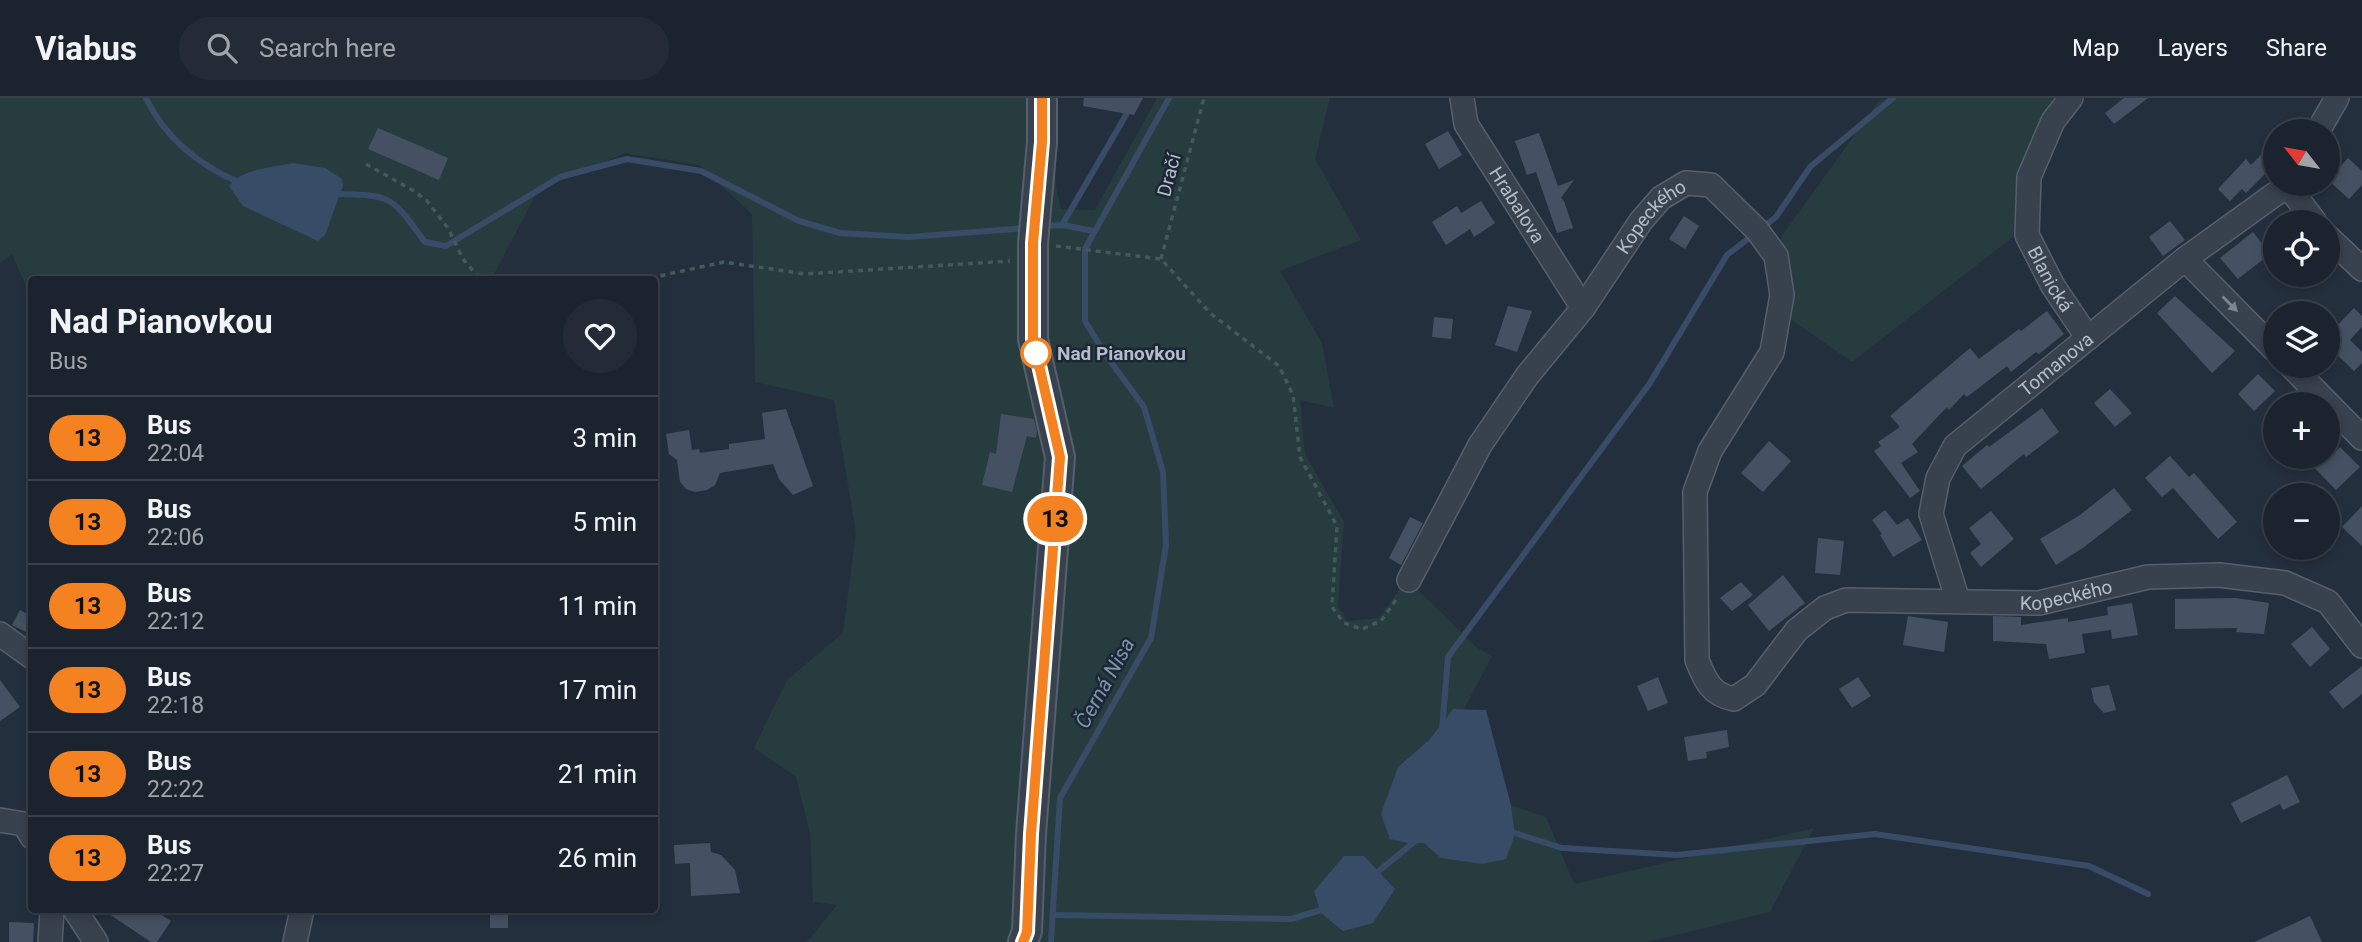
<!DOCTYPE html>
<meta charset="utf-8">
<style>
body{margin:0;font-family:Roboto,sans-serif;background:#242b36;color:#f1f3f6;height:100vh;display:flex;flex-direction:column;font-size:26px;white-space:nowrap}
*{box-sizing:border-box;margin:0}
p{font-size:23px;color:#a0a4aa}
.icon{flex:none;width:38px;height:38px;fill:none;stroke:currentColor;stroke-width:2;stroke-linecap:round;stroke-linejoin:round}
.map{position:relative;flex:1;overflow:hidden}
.side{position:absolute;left:28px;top:178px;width:630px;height:637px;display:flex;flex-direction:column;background:#1b232e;border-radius:7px;box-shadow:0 4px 10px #0003,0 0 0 2px #39404a}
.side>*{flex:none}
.badge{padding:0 14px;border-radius:23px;font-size:24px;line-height:46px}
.needle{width:46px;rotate:301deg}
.fabs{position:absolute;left:2263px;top:21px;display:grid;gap:14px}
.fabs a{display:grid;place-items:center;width:77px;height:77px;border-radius:50%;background:#1b232e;box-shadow:0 4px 10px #0003,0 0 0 2px #39404a;font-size:35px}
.map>.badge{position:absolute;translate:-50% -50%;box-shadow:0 0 0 4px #fff}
.round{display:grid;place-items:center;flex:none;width:74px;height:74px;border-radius:37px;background:#242b36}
.headline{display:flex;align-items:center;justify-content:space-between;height:119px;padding:0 21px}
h1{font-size:33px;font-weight:700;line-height:52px}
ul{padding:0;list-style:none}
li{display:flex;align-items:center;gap:21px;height:84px;padding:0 21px;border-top:2px solid #39404a}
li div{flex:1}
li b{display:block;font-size:26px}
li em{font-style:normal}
li .badge{min-width:77px;font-weight:700;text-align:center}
header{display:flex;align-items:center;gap:42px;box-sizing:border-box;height:98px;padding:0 35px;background:#1b232e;border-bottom:2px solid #39404a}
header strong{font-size:33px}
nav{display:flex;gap:38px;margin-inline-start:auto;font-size:24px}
.search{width:490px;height:63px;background:#242b36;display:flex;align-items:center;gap:18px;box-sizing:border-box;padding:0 24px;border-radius:38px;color:#a0a4aa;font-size:26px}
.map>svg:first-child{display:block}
.green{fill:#263c3f;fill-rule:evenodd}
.water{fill:#394c67}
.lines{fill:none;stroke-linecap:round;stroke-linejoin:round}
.stream{stroke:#394c67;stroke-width:6}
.building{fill:#455162}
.minor-casing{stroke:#565f6c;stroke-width:26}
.tertiary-casing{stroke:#565f6c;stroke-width:32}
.path{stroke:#44595c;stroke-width:3.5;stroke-dasharray:5 5;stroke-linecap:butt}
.minor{stroke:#38414e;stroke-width:23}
.tertiary{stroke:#38414e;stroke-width:28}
.oneway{fill:#7c8592}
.line-casing{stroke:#fff;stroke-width:16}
.line{stroke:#f58220;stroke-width:10}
.stop-dot{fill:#fff;stroke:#f58220;stroke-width:3.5}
.labels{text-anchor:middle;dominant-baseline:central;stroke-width:5;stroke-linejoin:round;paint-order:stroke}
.street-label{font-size:19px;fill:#b4bcc9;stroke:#1d2633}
.stop-label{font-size:19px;font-weight:bold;fill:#b4bcc9;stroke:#1d2633;text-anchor:start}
.water-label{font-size:21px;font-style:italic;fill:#7c92b1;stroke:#1d2633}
</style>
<header>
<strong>Viabus</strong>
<div class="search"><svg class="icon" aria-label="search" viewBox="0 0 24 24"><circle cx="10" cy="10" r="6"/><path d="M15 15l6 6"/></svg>Search here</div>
<nav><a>Map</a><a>Layers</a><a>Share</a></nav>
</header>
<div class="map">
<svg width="2362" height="844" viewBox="0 0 2362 844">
<rect width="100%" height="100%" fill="#242f3e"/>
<g class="green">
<path d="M 0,0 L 1054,0 L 1056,89 L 1061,111 L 1095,112 L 1157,0 L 1330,0 L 1315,61 L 1361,142 L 1280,173 L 1322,245 L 1334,310 L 1300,302 L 1305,356 L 1344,424 L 1338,508 L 1347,523 L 1379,520 L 1410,476 L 1415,489 L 1476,549 L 1492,558 L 1464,611 L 1453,611 L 1430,641 L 1398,669 L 1408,745 L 1424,745 L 1442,760 L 1482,766 L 1515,736 L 1511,707 L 1546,719 L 1574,786 L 1814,730 L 1770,814 L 1647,844 L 807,844 L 837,807 L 813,804 L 810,735 L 796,679 L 754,650 L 787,582 L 843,535 L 856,435 L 834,302 L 755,284 L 752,116 L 699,67 L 625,55 L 538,92 L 491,182 L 32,182 L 31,200 L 12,156 L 0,165 ZM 293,65 L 300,134 L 281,124 L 233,81 L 264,71 Z"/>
<path d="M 1888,0 L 2053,0 L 2018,135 L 1852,264 L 1786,218 L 1791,179 L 1781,139 L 1879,3 Z"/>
</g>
<g class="water">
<path d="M 293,65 L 325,70 L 342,81 L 343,88 L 325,137 L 318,143 L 243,108 L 229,88 C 240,71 274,69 293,65 Z"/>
<path d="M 1453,611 L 1486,612 L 1511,707 L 1515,736 L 1506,761 L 1482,766 L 1441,760 L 1424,745 L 1408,745 L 1390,741 L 1381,716 L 1398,669 L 1430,641 Z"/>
<path d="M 1344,758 L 1364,758 L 1395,791 L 1373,825 L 1343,833 L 1321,815 L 1314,793 Z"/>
</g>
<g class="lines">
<g class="stream">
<path d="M 146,0 C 164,39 199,67 238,84"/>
<path d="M 334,96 C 393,97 390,97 425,144 L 446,148 L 560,79 L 627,61 L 701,73 L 799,123 L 840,135 L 909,139 L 1027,130"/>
<path d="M 1062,127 L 1126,17 L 1122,0"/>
<path d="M 1042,128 L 1062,127 L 1094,133"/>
<path d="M 1442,631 L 1448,559 L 1650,285 L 1727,157 L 1776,119 L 1810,69 L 1893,0"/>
<path d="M 1508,733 L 1562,750 L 1677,757 L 1875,736 L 2089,768 L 2148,796"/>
<path d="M 1374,777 L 1419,740"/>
<path d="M 1054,817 L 1291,821 L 1328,810"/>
<path d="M 1051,844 L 1060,700 L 1151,540 L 1166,447 L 1163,374 L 1144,309 L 1105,256 L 1085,223 L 1085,151 L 1169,0"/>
</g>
</g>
<g class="building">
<path d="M 1084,0 L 1143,0 L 1134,17 L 1083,8 Z"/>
<path d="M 2124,0 L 2148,0 L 2114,26 L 2105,15 Z"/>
<path d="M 378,30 L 448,60 L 439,82 L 368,51 Z"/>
<path d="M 1448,33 L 1462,57 L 1439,71 L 1425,46 Z"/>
<path d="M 1539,35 L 1558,88 L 1574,82 L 1561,100 L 1564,103 L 1573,130 L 1557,135 L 1536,74 L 1527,77 L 1515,43 Z"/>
<path d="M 2275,43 L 2275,66 L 2246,95 L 2242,91 L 2230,103 L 2218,91 L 2246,61 L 2251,67 Z"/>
<path d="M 2348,60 L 2362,73 L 2362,87 L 2349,101 L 2328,82 Z"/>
<path d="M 1481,103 L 1495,125 L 1474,139 L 1470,131 L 1446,147 L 1432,124 L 1457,108 L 1461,115 Z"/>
<path d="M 1684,118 L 1699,128 L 1685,151 L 1669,141 Z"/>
<path d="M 2170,123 L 2185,142 L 2163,158 L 2149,139 Z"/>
<path d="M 2253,134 L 2270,156 L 2238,181 L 2220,160 Z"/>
<path d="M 2175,198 L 2235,253 L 2212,275 L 2157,215 Z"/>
<path d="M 1508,208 L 1532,213 L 1517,254 L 1495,247 Z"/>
<path d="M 2354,210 L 2362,218 L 2362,229 L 2350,242 L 2362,254 L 2362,265 L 2354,273 L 2328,248 L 2328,221 L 2336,229 Z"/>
<path d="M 2047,213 L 2064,236 L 2039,256 L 2036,254 L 2011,274 L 2007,268 L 1967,299 L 1964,296 L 1949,312 L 1947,309 L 1912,346 L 1918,354 L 1901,365 L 1920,393 L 1910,400 L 1874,353 L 1881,348 L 1878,344 L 1900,329 L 1890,318 L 1970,250 L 1979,261 L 2019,231 L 2021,233 Z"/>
<path d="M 1434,219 L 1453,221 L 1451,241 L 1432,239 Z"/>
<path d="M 2258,276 L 2275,293 L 2254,313 L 2238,296 Z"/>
<path d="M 2110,291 L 2132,315 L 2115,329 L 2094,305 Z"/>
<path d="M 2042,310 L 2059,334 L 2026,359 L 2024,356 L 1981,391 L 1962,368 L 1987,347 L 1989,349 Z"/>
<path d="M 786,311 L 813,388 L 793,397 L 779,381 L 773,366 L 720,375 L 715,387 L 707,392 L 695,394 L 686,391 L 680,384 L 677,362 L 669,356 L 666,336 L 689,332 L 692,352 L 699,351 L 700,355 L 729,351 L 729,346 L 765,341 L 762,315 Z"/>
<path d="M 1001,316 L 1034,321 L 1037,333 L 1036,340 L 1027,338 L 1012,394 L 982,387 L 990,354 L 996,356 Z"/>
<path d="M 1769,343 L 1791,363 L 1763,394 L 1741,375 Z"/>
<path d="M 2340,349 L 2360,369 L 2336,392 L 2304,359 L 2331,359 Z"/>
<path d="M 2170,358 L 2189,379 L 2194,375 L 2237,424 L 2218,441 L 2173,390 L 2162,399 L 2145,380 Z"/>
<path d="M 2114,390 L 2132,412 L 2084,449 L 2056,467 L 2040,441 L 2080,417 Z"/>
<path d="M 2362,408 L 2362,448 L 2342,429 Z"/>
<path d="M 1885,412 L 1897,427 L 1908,420 L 1922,442 L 1893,459 L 1880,437 L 1882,436 L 1872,422 Z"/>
<path d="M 1991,413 L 2014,441 L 1981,469 L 1970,455 L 1981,446 L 1969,430 Z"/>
<path d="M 1410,419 L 1423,425 L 1401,467 L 1389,460 Z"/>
<path d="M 1818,440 L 1844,443 L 1840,477 L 1815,475 Z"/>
<path d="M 1783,477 L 1805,505 L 1769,533 L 1748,507 Z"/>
<path d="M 1741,484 L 1753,497 L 1732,513 L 1720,500 Z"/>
<path d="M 2236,500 L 2269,505 L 2264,536 L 2236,534 L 2237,530 L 2175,531 L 2175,501 Z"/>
<path d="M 2132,505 L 2138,537 L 2112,541 L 2111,532 L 2082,536 L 2085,555 L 2049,561 L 2046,546 L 1993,543 L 1993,518 L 2021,519 L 2021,527 L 2068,520 L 2068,524 L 2108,517 L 2107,509 Z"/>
<path d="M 20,512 L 32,519 L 32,537 L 12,527 Z"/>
<path d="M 1908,518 L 1948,524 L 1944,554 L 1903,547 Z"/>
<path d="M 2312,529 L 2330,551 L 2310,569 L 2291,546 Z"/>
<path d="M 2362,568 L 2362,596 L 2343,611 L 2329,594 Z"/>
<path d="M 1658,579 L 1668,605 L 1648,613 L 1637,588 Z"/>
<path d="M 1858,579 L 1871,598 L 1852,610 L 1839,591 Z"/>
<path d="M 0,582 L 20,609 L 0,623 Z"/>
<path d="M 2109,587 L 2116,612 L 2104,615 L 2094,604 L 2091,590 Z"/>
<path d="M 1727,632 L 1729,649 L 1706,654 L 1707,660 L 1688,663 L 1684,639 Z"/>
<path d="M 2287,677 L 2300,704 L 2283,712 L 2280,706 L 2241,725 L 2231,705 Z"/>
<path d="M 710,745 L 711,754 L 721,757 L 735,772 L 740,795 L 691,798 L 690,765 L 675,766 L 674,747 Z"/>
<path d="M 103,812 L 154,812 L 171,823 L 157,844 L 151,844 Z"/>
<rect x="490" y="812" width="18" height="18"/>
<path d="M 2310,818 L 2322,844 L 2254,844 Z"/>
<path d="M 9,824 L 34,825 L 33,844 L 9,844 Z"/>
</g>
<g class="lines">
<defs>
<g id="minor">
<path id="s1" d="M 1462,0 L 1466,26 L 1583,210"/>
<path id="s2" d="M 2071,0 L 2053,23 L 2029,79 L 2027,137 L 2053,188 L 2088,240"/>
<path d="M 2318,33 L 2337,0"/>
<path d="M 2288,88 L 2315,124"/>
<path d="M 2328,139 L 2362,171"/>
<path d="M 2185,161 L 2275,252"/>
<path d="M 2291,268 L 2362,340"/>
<path id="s3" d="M 1409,482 L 1480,347 L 1527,278 L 1583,210 L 1641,123 L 1661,100 L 1686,85 L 1711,87 L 1757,132 L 1776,158 L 1782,197 L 1772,254 L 1710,353 L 1695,394 L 1697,562 C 1705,582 1711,597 1734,601 L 1755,587 L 1797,532 L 1825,510 L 1846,502 L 2039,505 L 2148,479 L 2219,477 L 2285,485 L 2328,504 L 2362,548"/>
<path id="s4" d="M 1958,503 L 1931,416 L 1938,380 L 1955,348 L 2185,161 L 2289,86"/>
<path d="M 0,536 L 32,559"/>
<path d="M 0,722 L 24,726 L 32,739"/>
<path d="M 75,812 L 96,844"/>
<path d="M 50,844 L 52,812"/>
<path d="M 295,844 L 302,812"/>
</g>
<path id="tertiary" d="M 1023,844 L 1027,833 L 1031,736 L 1060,359 L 1033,241 L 1033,145 L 1042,44 L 1042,0"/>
</defs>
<use href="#minor" class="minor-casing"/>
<use href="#tertiary" class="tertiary-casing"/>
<g class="path">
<path d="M 366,66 L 414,93 L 427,103 L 448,130 L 463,161 L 481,182"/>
<path d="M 1056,148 L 1161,161 L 1210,215 L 1279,268 L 1293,297 L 1300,359 L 1337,428 L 1332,509 L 1344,525 L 1362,531 L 1381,523 L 1398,499"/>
<path d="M 1161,161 L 1204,0"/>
<path d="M 641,182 L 724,164 L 805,176 L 1010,163"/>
</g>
<use href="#minor" class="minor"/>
<use href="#tertiary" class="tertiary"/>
</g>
<defs><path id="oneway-solid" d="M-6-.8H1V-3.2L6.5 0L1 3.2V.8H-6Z" transform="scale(1.75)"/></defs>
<use class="oneway" href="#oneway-solid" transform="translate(2230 206) rotate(45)"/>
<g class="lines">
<defs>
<path id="line" d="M 1023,844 L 1027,834 L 1031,736 L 1060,359 L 1033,241 L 1033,145 L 1042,44 L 1042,0"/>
</defs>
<use href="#line" class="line-casing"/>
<use href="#line" class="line"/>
</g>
<circle class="stop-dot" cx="1036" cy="255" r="14"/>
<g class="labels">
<g class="street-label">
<text transform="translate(1169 77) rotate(-75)">Dračí</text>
<text stroke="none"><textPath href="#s1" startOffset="122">Hrabalova</textPath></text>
<text stroke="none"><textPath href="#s3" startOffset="439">Kopeckého</textPath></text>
<text stroke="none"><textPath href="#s2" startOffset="198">Blanická</textPath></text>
<text stroke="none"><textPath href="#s4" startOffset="294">Tomanova</textPath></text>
<text stroke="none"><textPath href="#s3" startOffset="1466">Kopeckého</textPath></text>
</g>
<g class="stop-label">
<text x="1057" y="255">Nad Pianovkou</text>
</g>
<g class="water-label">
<text transform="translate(1105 585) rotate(-61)">Černá Nisa</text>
</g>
</g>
</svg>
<div class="fabs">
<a><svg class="needle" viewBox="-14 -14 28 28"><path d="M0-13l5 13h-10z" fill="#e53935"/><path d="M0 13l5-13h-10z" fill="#a0a4aa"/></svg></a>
<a><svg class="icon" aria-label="locate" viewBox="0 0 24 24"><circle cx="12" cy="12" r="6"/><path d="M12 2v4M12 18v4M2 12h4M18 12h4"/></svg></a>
<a><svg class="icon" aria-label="layers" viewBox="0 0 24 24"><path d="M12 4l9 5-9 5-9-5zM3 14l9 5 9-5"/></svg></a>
<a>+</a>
<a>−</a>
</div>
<b class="badge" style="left:1055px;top:421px;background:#f58220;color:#111">13</b>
<section class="side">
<div class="headline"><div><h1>Nad Pianovkou</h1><p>Bus</p></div><a class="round"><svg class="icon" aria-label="heart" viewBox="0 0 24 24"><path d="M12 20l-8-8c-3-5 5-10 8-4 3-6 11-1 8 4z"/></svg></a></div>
<ul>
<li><span class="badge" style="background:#f58220;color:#111">13</span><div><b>Bus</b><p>22:04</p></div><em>3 min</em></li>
<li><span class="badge" style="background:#f58220;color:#111">13</span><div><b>Bus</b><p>22:06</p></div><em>5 min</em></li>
<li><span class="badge" style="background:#f58220;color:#111">13</span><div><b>Bus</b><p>22:12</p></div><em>11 min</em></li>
<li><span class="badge" style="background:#f58220;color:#111">13</span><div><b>Bus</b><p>22:18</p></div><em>17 min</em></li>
<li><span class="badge" style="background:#f58220;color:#111">13</span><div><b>Bus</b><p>22:22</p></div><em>21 min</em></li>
<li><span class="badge" style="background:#f58220;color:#111">13</span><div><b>Bus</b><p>22:27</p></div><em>26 min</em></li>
</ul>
</section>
</div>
